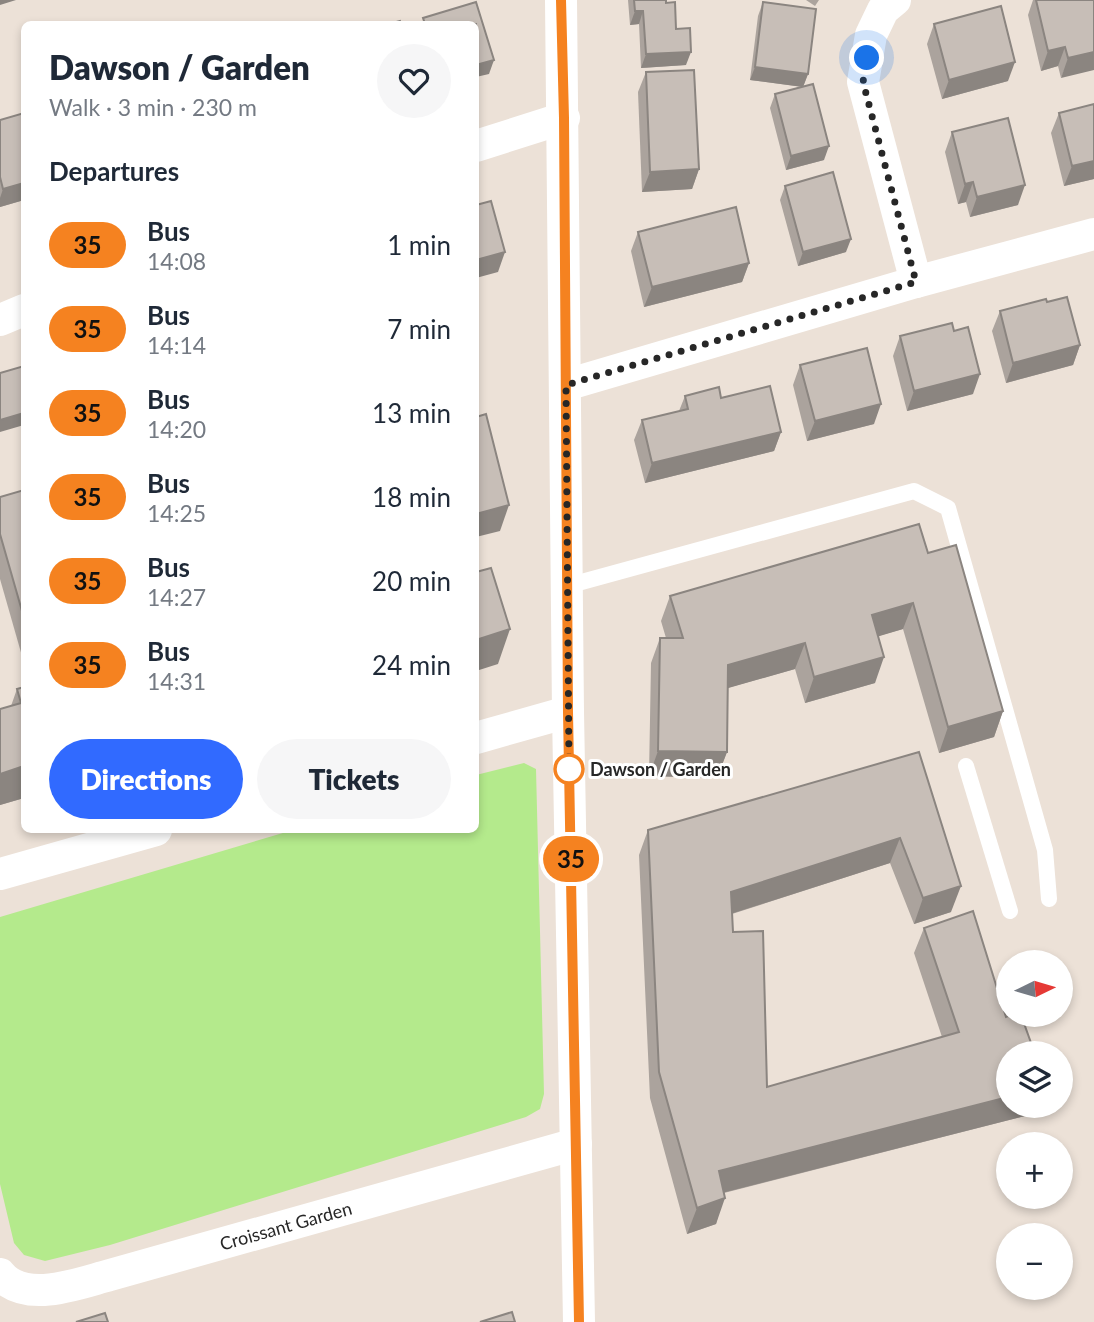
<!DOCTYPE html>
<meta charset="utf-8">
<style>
body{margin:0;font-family:Lato,sans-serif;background:#f6f6f7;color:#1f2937;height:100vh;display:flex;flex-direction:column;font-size:26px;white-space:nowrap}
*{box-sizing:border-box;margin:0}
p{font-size:23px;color:#747a83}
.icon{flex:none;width:38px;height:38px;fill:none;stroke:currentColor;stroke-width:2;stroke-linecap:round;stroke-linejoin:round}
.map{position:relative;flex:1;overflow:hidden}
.sheet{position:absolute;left:21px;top:21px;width:458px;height:812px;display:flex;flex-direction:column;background:#fff;border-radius:10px;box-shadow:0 4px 10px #0003}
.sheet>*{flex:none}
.badge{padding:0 14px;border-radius:23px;font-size:24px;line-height:46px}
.needle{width:46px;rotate:85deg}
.buttons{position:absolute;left:996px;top:950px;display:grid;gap:14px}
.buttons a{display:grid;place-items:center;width:77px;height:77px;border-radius:50%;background:#fff;box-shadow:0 4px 10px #0003;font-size:35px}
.you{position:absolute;width:35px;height:35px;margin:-18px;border:5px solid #fff;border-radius:50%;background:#1a73e8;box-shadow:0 0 0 10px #1a73e833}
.map>.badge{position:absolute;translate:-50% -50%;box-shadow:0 0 0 4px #fff}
h2{padding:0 28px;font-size:26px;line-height:63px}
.round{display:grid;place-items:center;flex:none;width:74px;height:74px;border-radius:37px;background:#f6f6f7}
.headline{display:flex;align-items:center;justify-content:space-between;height:119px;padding:0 28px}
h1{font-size:33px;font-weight:800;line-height:52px}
.cta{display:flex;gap:14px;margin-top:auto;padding:14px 28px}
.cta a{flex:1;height:80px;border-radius:42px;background:#316aff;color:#fff;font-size:28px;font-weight:800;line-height:80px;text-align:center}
.cta a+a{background:#f6f6f7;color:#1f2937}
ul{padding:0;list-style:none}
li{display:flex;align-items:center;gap:21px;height:84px;padding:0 28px}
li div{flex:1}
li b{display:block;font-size:26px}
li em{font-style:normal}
li .badge{min-width:77px;font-weight:700;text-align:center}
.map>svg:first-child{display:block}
.green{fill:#b4ea8c}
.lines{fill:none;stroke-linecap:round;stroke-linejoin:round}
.service{stroke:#fff;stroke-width:16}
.minor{stroke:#fff;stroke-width:32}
.wall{fill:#aba39d}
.shaded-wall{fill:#8b8580}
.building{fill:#c7beb7;stroke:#8b8580;stroke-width:2}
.line-casing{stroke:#fff;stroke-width:16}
.line{stroke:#f58220;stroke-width:10}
.walk{stroke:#272727;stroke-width:7;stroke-dasharray:0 12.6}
.stop-dot{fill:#fff;stroke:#f58220;stroke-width:3.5}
.labels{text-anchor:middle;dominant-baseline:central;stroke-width:6;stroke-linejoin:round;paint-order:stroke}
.stop-label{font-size:18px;font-weight:bold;fill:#272727;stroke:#fff;text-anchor:start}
.street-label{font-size:18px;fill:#272727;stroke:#fff}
</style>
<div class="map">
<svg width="1094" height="1322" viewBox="0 0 1094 1322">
<rect width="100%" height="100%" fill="#ece1d7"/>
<path class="green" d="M 524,763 L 536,769 L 544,1094 L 540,1109 L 526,1117 L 110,1245 L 45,1261 L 24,1255 L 14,1243 L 0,1184 L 0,917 L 293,830 L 476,830 L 476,775 Z"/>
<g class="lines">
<g class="service">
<path d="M 567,586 L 914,491 L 948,508 L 1045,850 L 1049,899"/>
<path d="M 966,766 L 1010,911"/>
</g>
<g class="minor">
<path d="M 561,0 L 568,712 L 579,1322"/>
<path d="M 895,0 L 883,10 L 871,35 L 863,82 L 916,282"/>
<path d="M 476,146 L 564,118"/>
<path d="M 0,320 L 24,310"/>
<path d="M 566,385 L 916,282 L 1094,234"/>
<path d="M 476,738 L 568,712"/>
<path d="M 0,874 L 156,830"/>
<path id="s1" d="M 0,1274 C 25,1305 79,1283 110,1275 L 576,1144"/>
</g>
</g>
<g class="wall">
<path d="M 628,0 L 666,0 L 676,29 L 686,65 L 641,68 L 639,24 L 630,25 Z"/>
<path d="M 806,0 L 819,0 L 815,6 Z"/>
<path d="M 1033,0 L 1094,0 L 1061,78 L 1058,66 L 1041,71 L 1028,15 Z"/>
<path d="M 763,2 L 808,74 L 803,87 L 824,160 L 786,170 L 770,108 L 775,94 L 803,87 L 750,80 L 758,16 Z"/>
<path d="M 934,24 L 1008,81 L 942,99 L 927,44 Z"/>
<path d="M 646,72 L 699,169 L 692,189 L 642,192 L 638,92 Z"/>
<path d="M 1094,104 L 1094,179 L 1064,186 L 1051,133 L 1059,113 Z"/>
<path d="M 0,120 L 24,200 L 0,207 Z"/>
<path d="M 952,132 L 1018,205 L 970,217 L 966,202 L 958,204 L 945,152 Z"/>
<path d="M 785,186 L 846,252 L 798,266 L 780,200 Z"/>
<path d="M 638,232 L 749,263 L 742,282 L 644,307 L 631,251 Z"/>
<path d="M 1000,311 L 1080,345 L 1073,365 L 1006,383 L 992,331 Z"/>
<path d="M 900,336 L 973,394 L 907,411 L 893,356 Z"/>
<path d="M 800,365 L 874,424 L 807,441 L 793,385 Z"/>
<path d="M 685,396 L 781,432 L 774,451 L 645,483 L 634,440 L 642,420 L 679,411 Z"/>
<path d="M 24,490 L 24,663 L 0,579 L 0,497 Z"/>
<path d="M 928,553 L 1003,711 L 994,737 L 939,753 L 903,629 L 878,636 L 875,683 L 805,703 L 795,669 L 727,688 L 727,752 L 717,778 L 649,776 L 651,663 L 660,638 L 666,638 L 661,621 L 670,596 Z"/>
<path d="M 24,687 L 24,798 L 0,805 L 0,709 L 11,706 L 17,689 Z"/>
<path d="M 919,752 L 951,912 L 914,924 L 890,863 L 732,914 L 733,932 L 767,1087 L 942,1037 L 914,953 L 924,928 L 1008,1106 L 1040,1106 L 1037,1113 L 724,1193 L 716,1224 L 687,1234 L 650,1098 L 639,855 L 648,830 Z"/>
</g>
<g class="shaded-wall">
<path d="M 0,0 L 16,0 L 0,5 Z"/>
<path d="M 635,11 L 643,11 L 639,24 L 630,25 Z"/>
<path d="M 1065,47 L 1058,66 L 1041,71 L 1048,51 Z"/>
<path d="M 691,52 L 686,65 L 641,68 L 646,54 Z"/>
<path d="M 1094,52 L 1094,70 L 1061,78 L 1068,58 Z"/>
<path d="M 494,60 L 489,74 L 476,77 L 476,65 Z"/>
<path d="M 1015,62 L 1008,81 L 942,99 L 949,80 Z"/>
<path d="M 755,67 L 808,74 L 803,87 L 750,80 Z"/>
<path d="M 829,146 L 824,160 L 786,170 L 791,156 Z"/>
<path d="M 1094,161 L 1094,179 L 1064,186 L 1072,166 Z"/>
<path d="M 699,169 L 692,189 L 642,192 L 650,172 Z"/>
<path d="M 973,182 L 966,202 L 958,204 L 965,184 Z"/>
<path d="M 24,183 L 24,200 L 0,207 L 0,198 L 3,189 Z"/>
<path d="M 1025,185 L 1018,205 L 970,217 L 977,197 Z"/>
<path d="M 851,239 L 846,252 L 798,266 L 803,252 Z"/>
<path d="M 505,252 L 498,272 L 476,278 L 476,260 Z"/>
<path d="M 749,263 L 742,282 L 644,307 L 652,287 Z"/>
<path d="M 1080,345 L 1073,365 L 1006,383 L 1013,363 Z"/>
<path d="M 980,374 L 973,394 L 907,411 L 914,391 Z"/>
<path d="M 881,404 L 874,424 L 807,441 L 815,421 Z"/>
<path d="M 24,413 L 24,425 L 0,432 L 0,420 Z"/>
<path d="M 781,432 L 774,451 L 645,483 L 652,463 Z"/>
<path d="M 509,505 L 500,531 L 476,537 L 476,514 Z"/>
<path d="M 913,603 L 903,629 L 863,641 L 872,615 Z"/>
<path d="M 510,629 L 498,664 L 476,671 L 476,640 Z"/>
<path d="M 805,643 L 795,669 L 718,691 L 728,665 Z"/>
<path d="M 884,657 L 875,683 L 805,703 L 814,677 Z"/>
<path d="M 1003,711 L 994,737 L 939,753 L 948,727 Z"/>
<path d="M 658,751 L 727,752 L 717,778 L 649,776 Z"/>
<path d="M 24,766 L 24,798 L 0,805 L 0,774 Z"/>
<path d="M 900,838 L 890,863 L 721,917 L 731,892 Z"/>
<path d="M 961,886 L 951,912 L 914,924 L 923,898 Z"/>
<path d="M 1008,1097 L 1008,1106 L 1040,1106 L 1037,1113 L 710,1196 L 719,1171 Z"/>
<path d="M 725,1198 L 716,1224 L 687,1234 L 697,1208 Z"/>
</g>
<g class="building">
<path d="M 634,0 L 666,0 L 666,3 L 675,2 L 676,29 L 690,28 L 691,52 L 646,54 L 643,11 L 635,11 Z"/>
<path d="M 1036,0 L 1094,0 L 1094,52 L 1068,58 L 1065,47 L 1048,51 Z"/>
<path d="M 476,2 L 494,60 L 476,65 L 476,24 L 425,24 L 423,18 Z"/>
<path d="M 763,2 L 816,9 L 808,74 L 755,67 Z"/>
<path d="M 1001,6 L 1015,62 L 949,80 L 934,24 Z"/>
<path d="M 400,21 L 401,24 L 389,24 Z"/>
<path d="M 694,70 L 699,169 L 650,172 L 646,72 Z"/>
<path d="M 813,84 L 829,146 L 791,156 L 775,94 Z"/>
<path d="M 1094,104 L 1094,161 L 1072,166 L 1059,113 Z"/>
<path d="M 24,113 L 24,183 L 3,189 L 0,177 L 0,120 Z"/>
<path d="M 1008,118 L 1025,185 L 977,197 L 973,182 L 965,184 L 952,132 Z"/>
<path d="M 833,172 L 851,239 L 803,252 L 785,186 Z"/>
<path d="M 491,201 L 505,252 L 476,260 L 476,205 Z"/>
<path d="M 736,207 L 749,263 L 652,287 L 638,232 Z"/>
<path d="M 1067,297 L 1080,345 L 1013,363 L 1000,311 L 1046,299 L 1047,302 Z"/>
<path d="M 952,323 L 954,331 L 968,327 L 980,374 L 914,391 L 900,336 Z"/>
<path d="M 867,348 L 881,404 L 815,421 L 800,365 Z"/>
<path d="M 24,366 L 24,413 L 0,420 L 0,373 Z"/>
<path d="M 770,386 L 781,432 L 652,463 L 642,420 L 688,409 L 685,396 L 719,387 L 721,398 Z"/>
<path d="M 486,414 L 509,505 L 476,514 L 476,417 Z"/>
<path d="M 24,490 L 24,618 L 0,534 L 0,497 Z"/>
<path d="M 919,524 L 928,553 L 956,545 L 1003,711 L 948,727 L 913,603 L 872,615 L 884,657 L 814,677 L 805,643 L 728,665 L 727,752 L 658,751 L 660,638 L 683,638 L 670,596 Z"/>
<path d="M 491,568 L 510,629 L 476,640 L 476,572 Z"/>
<path d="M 24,687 L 24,766 L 0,774 L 0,709 L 21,703 L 17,689 Z"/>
<path d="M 919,752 L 961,886 L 923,898 L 900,838 L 731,892 L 733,932 L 763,931 L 767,1087 L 959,1032 L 924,928 L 973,911 L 1006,1017 L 1011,1015 L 1021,1015 L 1035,1054 L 1008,1054 L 1008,1097 L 719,1171 L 725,1198 L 697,1208 L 659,1072 L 648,830 Z"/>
<path d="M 512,1312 L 515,1322 L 480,1322 Z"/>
<path d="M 105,1313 L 108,1322 L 76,1322 Z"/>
</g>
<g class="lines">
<defs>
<path id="line" d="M 561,0 L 564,118 L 568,712 L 579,1322"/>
</defs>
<use href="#line" class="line-casing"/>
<use href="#line" class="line"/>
<path class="walk" d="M 569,769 L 566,385 L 916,282 L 863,82 L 867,58"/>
</g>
<circle class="stop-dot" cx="569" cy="769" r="14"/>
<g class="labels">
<g class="stop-label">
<text x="590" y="769">Dawson / Garden</text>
</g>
<g class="street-label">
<text stroke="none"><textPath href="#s1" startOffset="299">Croissant Garden</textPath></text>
</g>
</g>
</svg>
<div class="buttons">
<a><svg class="needle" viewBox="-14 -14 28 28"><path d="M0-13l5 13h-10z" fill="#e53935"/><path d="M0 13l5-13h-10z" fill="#747a83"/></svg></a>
<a><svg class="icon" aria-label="layers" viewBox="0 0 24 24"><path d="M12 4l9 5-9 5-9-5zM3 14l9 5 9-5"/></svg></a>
<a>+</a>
<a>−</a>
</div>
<div class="you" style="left:867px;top:58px"></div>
<b class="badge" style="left:571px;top:859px;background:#f58220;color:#111">35</b>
<section class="sheet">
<div class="headline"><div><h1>Dawson / Garden</h1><p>Walk · 3 min · 230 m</p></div><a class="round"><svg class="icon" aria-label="heart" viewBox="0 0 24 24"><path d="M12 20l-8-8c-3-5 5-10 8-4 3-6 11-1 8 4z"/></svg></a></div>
<h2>Departures</h2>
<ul>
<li><span class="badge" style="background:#f58220;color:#111">35</span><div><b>Bus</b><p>14:08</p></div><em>1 min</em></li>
<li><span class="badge" style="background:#f58220;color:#111">35</span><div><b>Bus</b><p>14:14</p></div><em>7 min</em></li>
<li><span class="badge" style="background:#f58220;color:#111">35</span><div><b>Bus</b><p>14:20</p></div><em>13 min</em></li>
<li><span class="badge" style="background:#f58220;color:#111">35</span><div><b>Bus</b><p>14:25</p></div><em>18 min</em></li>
<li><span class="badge" style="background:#f58220;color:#111">35</span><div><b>Bus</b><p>14:27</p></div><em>20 min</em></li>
<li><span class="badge" style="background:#f58220;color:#111">35</span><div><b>Bus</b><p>14:31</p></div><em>24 min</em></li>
</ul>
<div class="cta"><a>Directions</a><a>Tickets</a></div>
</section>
</div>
